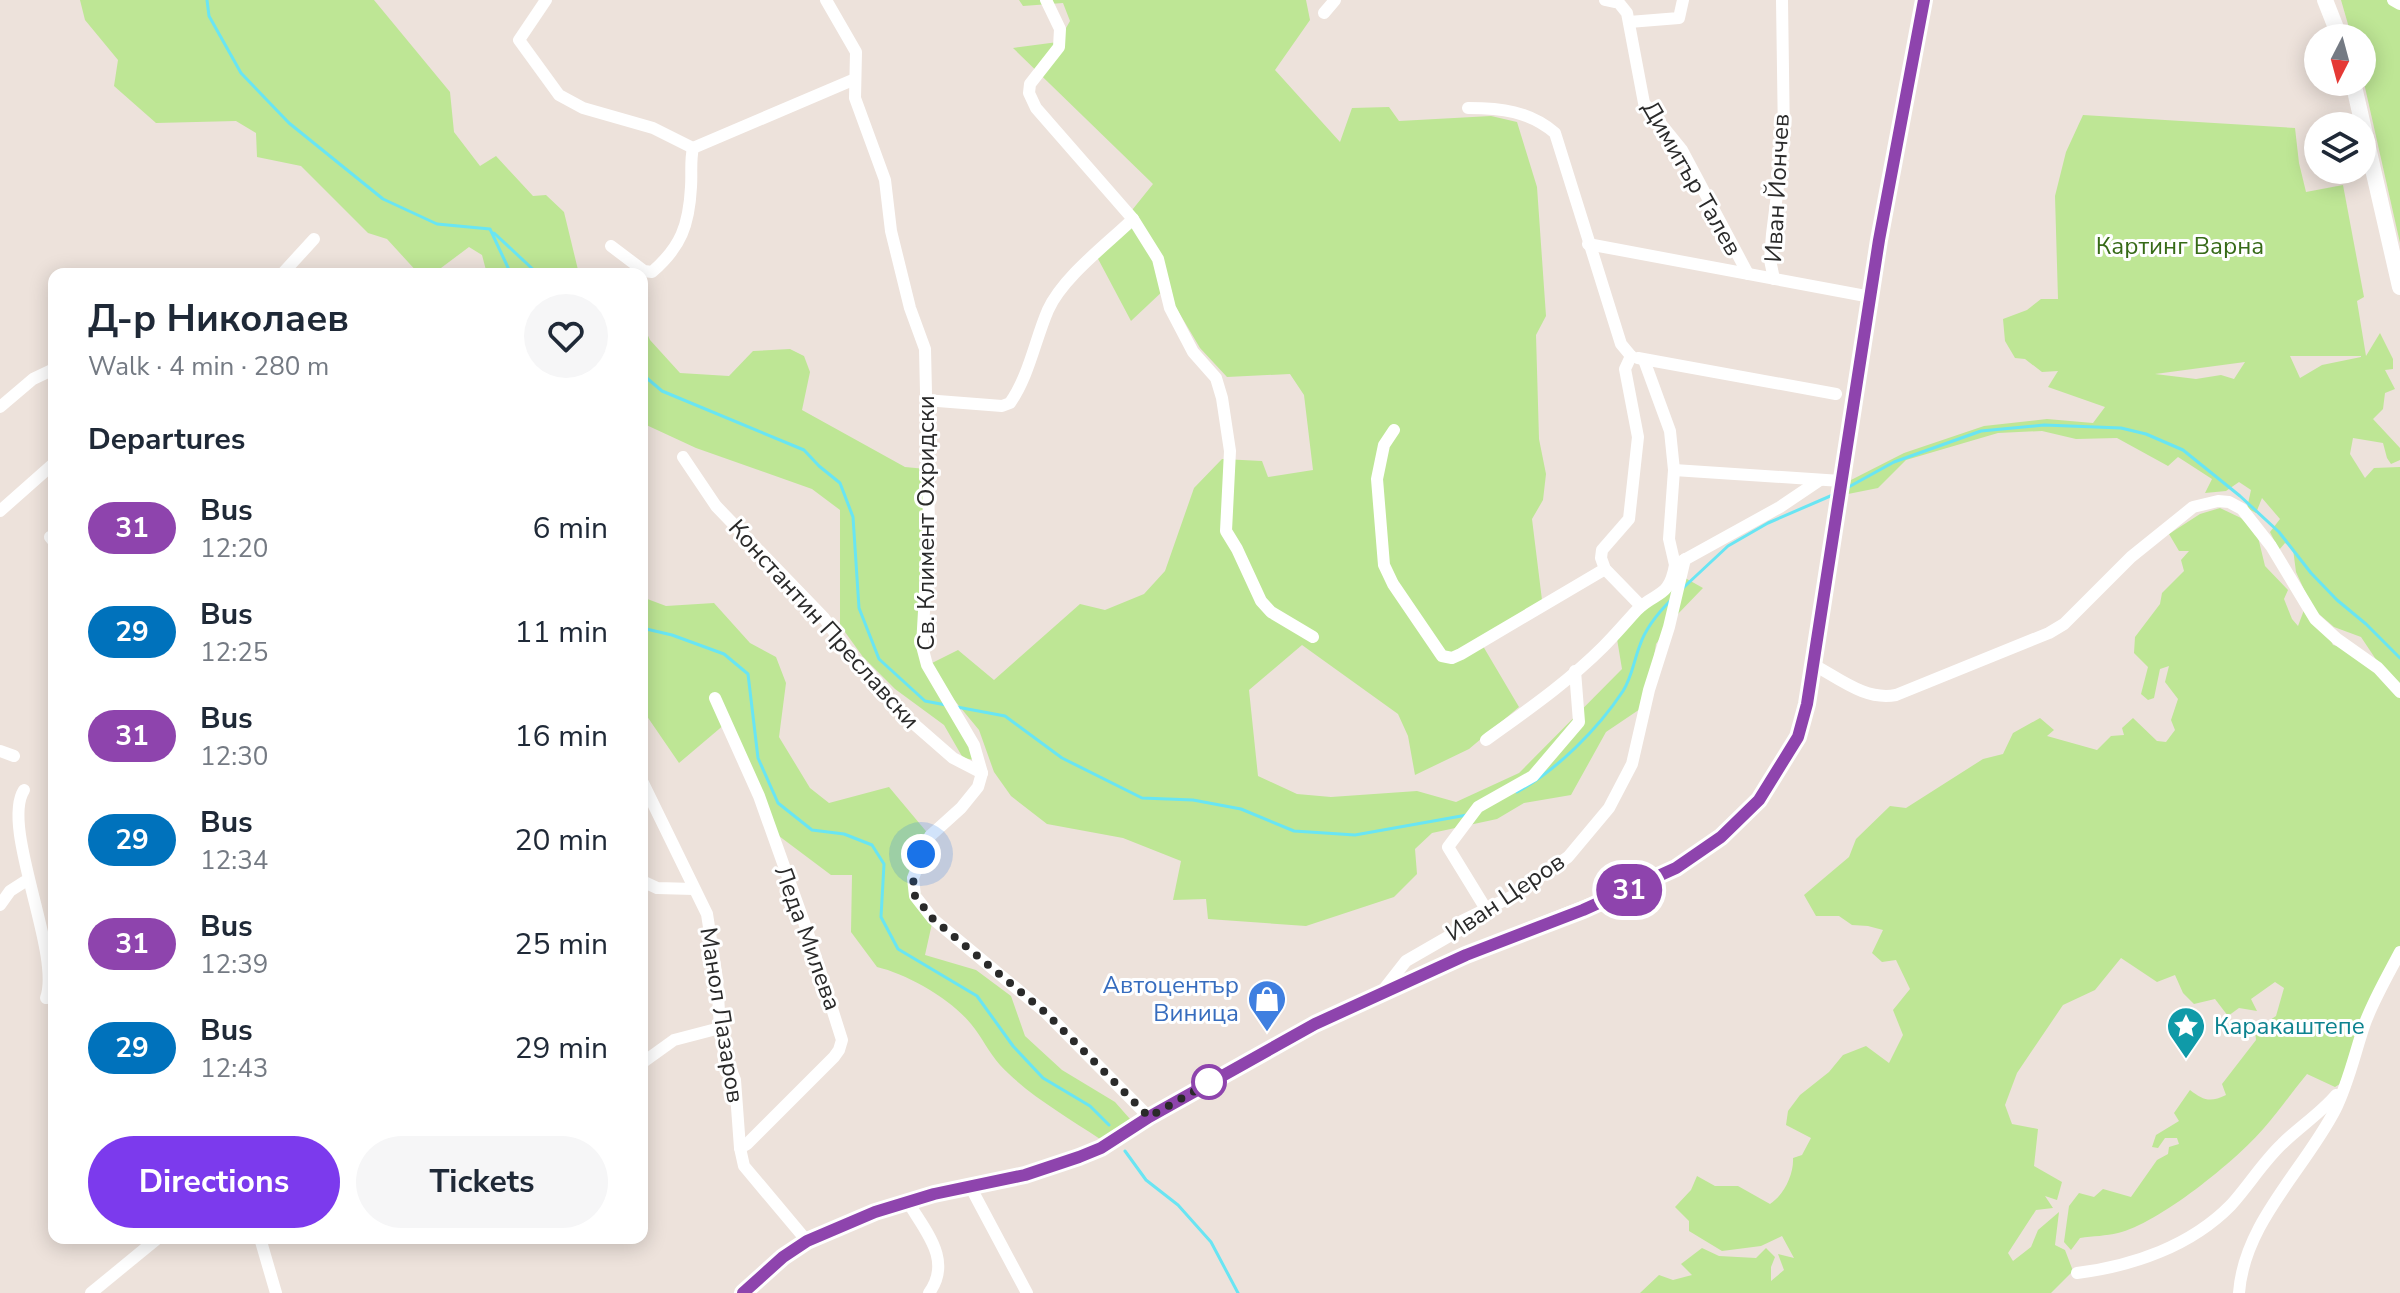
<!DOCTYPE html>
<meta charset="utf-8">
<style>
body{margin:0;font-family:"Nunito Sans",sans-serif;background:#f6f6f7;color:#1f2937;height:100vh;display:flex;flex-direction:column;font-size:30px;white-space:nowrap}
*{box-sizing:border-box;margin:0}
p{font-size:26px;color:#747a83}
.icon{flex:none;width:44px;height:44px;fill:none;stroke:currentColor;stroke-width:2;stroke-linecap:round;stroke-linejoin:round}
.map{position:relative;flex:1;overflow:hidden}
.panel{position:absolute;left:48px;top:268px;width:600px;height:976px;display:flex;flex-direction:column;background:#fff;border-radius:16px;box-shadow:0 4px 20px #0003}
.panel>*{flex:none}
.badge{padding:0 16px;border-radius:26px;font-size:28px;line-height:52px}
.needle{width:52px;rotate:186deg}
.controls{position:absolute;left:2304px;top:24px;display:grid;gap:16px}
.controls a{display:grid;place-items:center;width:72px;height:72px;border-radius:50%;background:#fff;box-shadow:0 4px 20px #0003;font-size:40px}
.you{position:absolute;width:40px;height:40px;margin:-20px;border:6px solid #fff;border-radius:50%;background:#1a73e8;box-shadow:0 0 0 12px #1a73e833}
.map>.badge{position:absolute;translate:-50% -50%;box-shadow:0 0 0 4px #fff}
h2{padding:0 40px;font-size:30px;line-height:72px}
.round{display:grid;place-items:center;flex:none;width:84px;height:84px;border-radius:42px;background:#f6f6f7}
.summary{display:flex;align-items:center;justify-content:space-between;height:136px;padding:0 40px}
h1{font-size:38px;font-weight:700;line-height:60px}
.cta{display:flex;gap:16px;margin-top:auto;padding:16px 40px}
.cta a{flex:1;height:92px;border-radius:48px;background:#7c3aed;color:#fff;font-size:32px;font-weight:700;line-height:92px;text-align:center}
.cta a+a{background:#f6f6f7;color:#1f2937}
ul{padding:0;list-style:none}
li{display:flex;align-items:center;gap:24px;height:104px;padding:0 40px}
li div{flex:1}
li b{display:block;font-size:30px}
li em{font-style:normal}
li .badge{min-width:88px;font-weight:700;text-align:center}
.map>svg:first-child{display:block}
.green{fill:#bee695;fill-rule:evenodd}
.lines{fill:none;stroke-linecap:round;stroke-linejoin:round}
.stream{stroke:#69e5f3;stroke-width:3}
.street{stroke:#fff;stroke-width:12}
.secondary{stroke:#fff;stroke-width:16}
.line-casing{stroke:#fff;stroke-width:18}
.line{stroke:#8e44ad;stroke-width:12}
.walk{stroke:#2a2a2a;stroke-width:8;stroke-dasharray:0 14.4}
.stop-dot{fill:#fff;stroke:#8e44ad;stroke-width:4}
.labels{text-anchor:middle;dominant-baseline:central;stroke-width:6;stroke-linejoin:round;paint-order:stroke}
.street-label{font-size:24px;fill:#2a2a2a;stroke:#fff}
.park-label{font-size:24px;fill:#366a17;stroke:#fff}
.shop-label{font-size:24px;fill:#366cbe;stroke:#fff;text-anchor:end}
.culture-label{font-size:24px;fill:#0d838f;stroke:#fff;text-anchor:start}
</style>
<div class="map">
<svg width="2400" height="1293" viewBox="0 0 2400 1293">
<rect width="100%" height="100%" fill="#ede2db"/>
<g class="green">
<path d="M 80,0 L 374,0 L 450,92 L 454,132 L 480,166 L 496,156 L 533,196 L 546,195 L 564,212 L 579,274 L 487,274 L 482,255 L 469,247 L 433,274 L 419,274 L 387,239 L 368,233 L 301,166 L 257,157 L 256,133 L 236,121 L 156,123 L 114,86 L 118,60 L 85,20 Z"/>
<path d="M 1019,0 L 1306,0 L 1310,20 L 1275,70 L 1340,142 L 1352,108 L 1389,107 L 1399,121 L 1491,116 L 1517,122 L 1537,187 L 1546,316 L 1536,335 L 1539,439 L 1546,474 L 1543,500 L 1532,519 L 1542,600 L 1480,641 L 1519,707 L 1469,749 L 1415,775 L 1408,736 L 1398,714 L 1302,645 L 1249,690 L 1258,776 L 1297,794 L 1331,797 L 1417,791 L 1456,802 L 1519,773 L 1622,669 L 1616,633 L 1678,574 L 1703,588 L 1675,617 L 1656,644 L 1646,705 L 1606,732 L 1571,795 L 1524,803 L 1497,819 L 1432,833 L 1415,849 L 1417,874 L 1394,897 L 1306,926 L 1208,919 L 1206,899 L 1173,900 L 1181,861 L 1123,838 L 1047,824 L 1011,796 L 994,772 L 979,730 L 946,690 L 932,663 L 958,650 L 994,680 L 1080,604 L 1105,610 L 1144,594 L 1165,571 L 1194,488 L 1222,459 L 1262,461 L 1268,477 L 1313,470 L 1304,395 L 1290,374 L 1227,377 L 1200,348 L 1165,289 L 1131,321 L 1096,255 L 1153,184 L 1013,48 L 1058,42 L 1070,21 L 1063,3 L 1023,6 Z"/>
<path d="M 2341,0 L 2400,0 L 2400,243 L 2362,74 L 2362,38 L 2352,38 Z"/>
<path d="M 2083,115 L 2295,128 L 2299,163 L 2306,192 L 2343,185 L 2364,297 L 2357,301 L 2366,356 L 2380,333 L 2393,359 L 2393,369 L 2385,370 L 2395,389 L 2385,393 L 2383,409 L 2373,419 L 2400,448 L 2400,460 L 2391,464 L 2387,458 L 2383,443 L 2353,438 L 2350,454 L 2365,478 L 2374,468 L 2400,467 L 2400,685 L 2377,661 L 2361,637 L 2334,627 L 2313,609 L 2296,572 L 2293,549 L 2285,543 L 2279,550 L 2270,532 L 2280,519 L 2262,498 L 2256,513 L 2247,508 L 2251,490 L 2239,482 L 2226,491 L 2205,493 L 2212,479 L 2178,457 L 2168,466 L 2117,438 L 2076,439 L 2042,431 L 1998,433 L 1906,460 L 1878,488 L 1848,494 L 1851,480 L 1904,453 L 1984,426 L 2047,419 L 2093,423 L 2105,407 L 2048,387 L 2058,371 L 2042,372 L 2025,359 L 2015,358 L 2005,341 L 2003,319 L 2027,310 L 2041,299 L 2058,299 L 2055,196 L 2066,152 ZM 2290,356 L 2361,356 L 2361,357 L 2322,365 L 2300,378 ZM 2245,362 L 2234,379 L 2221,375 L 2196,379 L 2155,374 Z"/>
<path d="M 642,323 L 650,340 L 680,373 L 729,376 L 753,351 L 790,349 L 804,356 L 810,372 L 802,410 L 905,467 L 926,469 L 922,646 L 981,761 L 963,758 L 944,725 L 895,689 L 863,657 L 840,625 L 840,510 L 812,489 L 696,448 L 642,423 Z"/>
<path d="M 2220,508 L 2241,518 L 2257,533 L 2265,566 L 2288,590 L 2284,599 L 2292,619 L 2298,626 L 2304,610 L 2328,635 L 2333,645 C 2361,651 2382,675 2400,696 L 2400,948 L 2346,1080 L 2335,1087 L 2307,1074 C 2292,1092 2279,1111 2264,1128 C 2237,1160 2158,1224 2118,1233 C 2106,1236 2093,1236 2080,1238 L 2071,1250 L 2064,1242 L 2069,1206 L 2079,1193 L 2094,1197 L 2103,1189 L 2131,1197 L 2157,1160 L 2168,1154 L 2169,1147 L 2179,1144 L 2177,1138 L 2165,1138 L 2158,1148 L 2152,1147 L 2156,1135 L 2179,1121 L 2174,1113 L 2190,1090 C 2203,1100 2210,1103 2226,1095 L 2222,1084 L 2256,1040 L 2255,1030 L 2276,1016 L 2284,988 L 2275,982 L 2251,999 L 2257,1011 L 2239,1008 L 2228,1016 L 2215,999 L 2194,1004 L 2183,993 L 2175,975 L 2157,982 L 2121,958 L 2095,990 L 2063,1005 L 2017,1073 L 2005,1105 L 2012,1124 L 2038,1129 L 2034,1166 L 2062,1182 L 2057,1200 L 2045,1196 L 2053,1208 L 2036,1210 L 2008,1253 L 2013,1261 L 2031,1247 L 2038,1230 L 2059,1212 L 2055,1245 L 2065,1250 L 2073,1271 L 2051,1293 L 1640,1293 L 1659,1275 L 1673,1280 L 1692,1275 L 1681,1264 L 1702,1248 L 1719,1256 L 1756,1258 L 1766,1248 L 1775,1257 L 1771,1267 L 1771,1281 L 1784,1270 L 1778,1254 L 1794,1258 L 1782,1236 L 1761,1246 L 1722,1251 L 1689,1231 L 1689,1221 L 1675,1207 L 1691,1190 L 1697,1176 L 1715,1186 L 1738,1186 L 1770,1204 C 1784,1195 1794,1174 1793,1158 L 1802,1155 L 1811,1138 L 1786,1125 L 1788,1111 L 1800,1095 L 1829,1072 L 1843,1055 L 1866,1046 L 1889,1063 L 1903,1035 L 1893,1010 L 1910,989 L 1896,960 L 1882,962 L 1872,953 L 1883,930 L 1868,926 L 1852,925 L 1839,916 L 1816,916 L 1804,895 L 1849,857 L 1856,839 L 1890,806 L 1906,808 L 1983,759 L 2003,754 L 2013,733 L 2040,718 L 2054,730 L 2047,736 L 2097,750 L 2111,736 L 2124,735 L 2122,728 L 2133,718 L 2157,741 L 2166,742 L 2175,730 L 2171,720 L 2178,699 L 2165,682 L 2169,666 L 2160,669 L 2154,698 L 2148,700 L 2141,694 L 2148,667 L 2134,653 L 2135,637 L 2160,604 L 2162,593 L 2184,571 L 2181,560 L 2189,551 L 2179,551 L 2169,534 L 2200,514 Z"/>
<path d="M 642,597 L 666,606 L 714,603 L 750,643 L 776,657 L 786,683 L 779,737 L 810,788 L 829,803 L 889,787 L 930,836 L 913,878 L 933,919 L 925,955 L 976,970 L 1011,996 L 1025,1036 L 1062,1070 L 1115,1102 L 1130,1119 L 1100,1139 C 1066,1116 1028,1095 1000,1065 C 989,1053 982,1037 971,1024 C 951,999 907,974 877,967 L 851,932 L 852,875 L 831,875 L 767,827 L 725,724 L 679,763 L 642,709 Z"/>
</g>
<g class="lines">
<g class="stream">
<path d="M 207,0 L 209,16 L 241,73 L 289,123 L 383,199 L 437,224 L 490,229 L 511,274"/>
<path d="M 494,233 L 538,274"/>
<path d="M 642,374 L 662,391 L 804,450 L 819,466 L 840,483 L 853,517 L 859,608 L 879,659 L 925,701 L 946,705"/>
<path d="M 1845,489 L 1894,462 L 1981,431 L 2044,425 L 2121,428 L 2146,434 L 2183,450 L 2240,496 L 2279,532 L 2311,573 L 2337,600 L 2366,624 L 2400,658"/>
<path d="M 1683,588 L 1728,546 L 1768,523 L 1835,494"/>
<path d="M 642,628 L 672,635 L 724,654 L 748,674 L 758,758 L 778,803 L 812,830 L 844,834 L 872,845 L 884,864 L 881,917 L 898,949 L 977,996 L 1013,1046 L 1043,1078 L 1090,1106 L 1109,1125"/>
<path d="M 957,707 L 1005,716 L 1062,758 L 1142,798 L 1193,800 L 1241,809 L 1294,831 L 1355,835 L 1467,815"/>
<path d="M 1517,792 C 1557,770 1598,729 1623,691 C 1632,677 1634,660 1640,645 C 1646,627 1658,613 1671,600"/>
<path d="M 1125,1151 L 1146,1180 L 1178,1205 L 1211,1242 L 1238,1293"/>
</g>
<g class="street">
<path d="M 546,0 L 519,40 L 559,95 L 583,108 L 653,128 L 693,148"/>
<path d="M 826,0 L 856,52 L 855,98 L 885,180 L 891,231 L 910,308 L 925,349 L 929,524 L 922,646 L 927,665 L 974,745 L 982,773 L 978,787 L 961,808 L 930,836 L 913,878 L 915,896 L 933,919 L 1046,1013 L 1149,1117"/>
<path d="M 1046,0 L 1060,29 L 1059,47 L 1030,84 L 1029,93 L 1036,108 L 1133,219 L 1158,259 L 1170,308 L 1193,352 L 1216,378 L 1222,398 L 1230,451 L 1226,531 L 1237,549 L 1261,601 L 1271,612 L 1313,637"/>
<path d="M 1605,0 L 1619,3 L 1627,13 L 1644,103 L 1682,150 L 1748,274"/>
<path d="M 2393,0 L 2400,4"/>
<path d="M 1324,13 L 1335,0"/>
<path d="M 1629,22 L 1679,18 L 1683,0"/>
<path d="M 1468,108 C 1501,108 1529,111 1555,133 L 1621,344 L 1631,356"/>
<path d="M 1588,244 L 1871,297"/>
<path d="M 611,246 L 644,271 L 652,272 C 681,247 689,225 691,187 C 692,173 690,161 693,148 L 855,79"/>
<path d="M 282,274 L 314,239"/>
<path d="M 1774,279 L 1770,260 L 1772,234 L 1784,139 L 1782,0"/>
<path d="M 1631,356 L 1625,369 L 1638,437 L 1629,519 L 1602,550 L 1601,558 L 1605,569 L 1641,606"/>
<path d="M 1638,358 L 1836,394"/>
<path d="M 1644,360 L 1670,431 L 1674,470 L 1669,539 L 1675,565"/>
<path d="M 925,400 L 1002,406 L 1010,403 C 1029,376 1035,340 1048,310 C 1063,277 1106,245 1133,219"/>
<path d="M 0,407 L 33,379 L 54,369"/>
<path d="M 1394,430 L 1384,445 L 1377,479 L 1384,565 L 1393,584 L 1442,656 L 1452,658 L 1461,654 L 1605,569"/>
<path d="M 683,457 L 716,506 L 824,618 L 858,665 L 898,710 L 953,758 L 982,773"/>
<path d="M 1674,470 L 1841,481"/>
<path d="M 0,511 L 52,465"/>
<path d="M 50,537 L 54,542"/>
<path d="M 1814,665 C 1840,679 1866,701 1896,695 L 2049,633 L 2064,624 L 2131,557 L 2193,507 L 2218,501 L 2229,502 L 2242,509 L 2271,546 L 2315,619 L 2337,639 L 2378,668 L 2400,692"/>
<path d="M 715,698 L 759,796 L 810,939 L 842,1040 L 839,1050 L 834,1057 L 747,1144 L 740,1148"/>
<path d="M 1486,740 C 1526,711 1568,682 1603,647 C 1615,635 1626,622 1637,610 C 1656,591 1669,599 1675,565 L 1780,507 L 1820,480"/>
<path d="M 0,751 L 14,756"/>
<path d="M 642,781 L 707,914 L 717,979 L 720,1028 L 724,1052 L 735,1080 L 740,1148 L 744,1166 L 807,1241"/>
<path d="M 24,790 C 0,827 62,953 46,998"/>
<path d="M 642,881 L 657,888 L 694,889"/>
<path d="M 0,905 L 10,891 L 24,882"/>
<path d="M 1486,909 L 1448,847 L 1478,807 L 1533,776 L 1579,722 L 1575,671"/>
<path d="M 1381,993 L 1406,961 L 1458,931 L 1462,921 L 1511,897 L 1568,857 L 1609,808 L 1632,764 L 1649,690 L 1669,627 L 1685,559"/>
<path d="M 642,1063 L 674,1040 L 720,1028"/>
<path d="M 971,1188 L 1027,1293"/>
<path d="M 908,1202 C 925,1231 953,1260 929,1293"/>
<path d="M 260,1238 L 276,1293"/>
<path d="M 2077,1273 C 2133,1266 2191,1246 2231,1205 C 2249,1185 2263,1162 2282,1144 C 2299,1127 2321,1113 2336,1095"/>
<path d="M 91,1293 L 158,1238"/>
<path d="M 2239,1293 C 2244,1223 2304,1170 2335,1110 C 2349,1082 2355,1052 2365,1023 C 2374,999 2388,975 2400,952"/>
</g>
<g class="secondary">
<path d="M 2325,0 L 2340,38"/>
<path d="M 2353,82 L 2400,287"/>
<path d="M 744,1293 L 783,1257 L 807,1241 L 875,1212 L 934,1194 L 1025,1175 L 1079,1157 L 1101,1148 L 1149,1117 L 1315,1024 L 1466,955 L 1623,893 L 1676,868 L 1721,837 L 1759,800 L 1798,737 L 1807,704 L 1879,240 L 1924,0"/>
</g>
</g>
<g class="lines">
<defs>
<path id="line" d="M 743,1293 L 783,1257 L 807,1241 L 875,1212 L 934,1194 L 1025,1175 L 1079,1157 L 1101,1148 L 1149,1117 L 1315,1024 L 1466,955 L 1583,910 L 1676,868 L 1721,837 L 1759,800 L 1798,737 L 1807,704 L 1879,240 L 1924,0"/>
</defs>
<use href="#line" class="line-casing"/>
<use href="#line" class="line"/>
<path class="walk" d="M 921,854 L 913,878 L 915,896 L 933,919 L 1046,1013 L 1149,1117 L 1214,1080 L 1209,1082"/>
</g>
<defs>
<symbol id="shop-pin" viewBox="-11 -11 22 30"><path d="M0 17L-7.5 6A9.5 9.5 0 1 1 7.5 6Z" fill="#3f7fe0" stroke="#fff"/><path d="M-5-2.5h2.3a2.7 3.5 0 0 1 5.4 0H5L5.5 6h-11ZM-1.5-2.5h3a1.5 2.3 0 0 0-3 0Z" fill="#fff"/></symbol>
<symbol id="sight-pin" viewBox="-11 -11 22 30"><path d="M0 17L-7.5 6A9.5 9.5 0 1 1 7.5 6Z" fill="#0f9aa8" stroke="#fff"/><path d="M0-6L1.8-2.2L6-1.7L2.9 1.2L3.7 5.4L0 3.3L-3.7 5.4L-2.9 1.2L-6-1.7L-1.8-2.2Z" fill="#fff"/></symbol>
</defs>
<g fill-rule="evenodd">
<use href="#shop-pin" x="1245" y="977" width="44" height="60"/>
<use href="#sight-pin" x="2164" y="1004" width="44" height="60"/>
</g>
<circle class="stop-dot" cx="1209" cy="1082" r="16"/>
<g class="labels">
<g class="street-label">
<text transform="translate(1692 178) rotate(60)">Димитър Талев</text>
<text transform="translate(1777 188) rotate(-87)">Иван Йончев</text>
<text transform="translate(926 523) rotate(-90)">Св. Климент Охридски</text>
<text transform="translate(824 624) rotate(48)">Константин Преславски</text>
<text transform="translate(1505 897) rotate(-34)">Иван Церов</text>
<text transform="translate(808 938) rotate(70)">Леда Милева</text>
<text transform="translate(722 1015) rotate(81)">Манол Лазаров</text>
</g>
<g class="park-label">
<text x="2180" y="246">Картинг Варна</text>
</g>
<g class="shop-label">
<text x="1239" y="985">Автоцентър<tspan x="1239" dy="28">Виница</tspan></text>
</g>
<g class="culture-label">
<text x="2214" y="1026">Каракаштепе</text>
</g>
</g>
</svg>
<div class="controls">
<a><svg class="needle" viewBox="-14 -14 28 28"><path d="M0-13l5 13h-10z" fill="#e53935"/><path d="M0 13l5-13h-10z" fill="#747a83"/></svg></a>
<a><svg class="icon" aria-label="layers" viewBox="0 0 24 24"><path d="M12 4l9 5-9 5-9-5zM3 14l9 5 9-5"/></svg></a>
</div>
<div class="you" style="left:921px;top:854px"></div>
<b class="badge" style="left:1629px;top:890px;background:#8e44ad;color:#fff">31</b>
<section class="panel">
<div class="summary"><div><h1>Д-р Николаев</h1><p>Walk · 4 min · 280 m</p></div><a class="round"><svg class="icon" aria-label="heart" viewBox="0 0 24 24"><path d="M12 20l-8-8c-3-5 5-10 8-4 3-6 11-1 8 4z"/></svg></a></div>
<h2>Departures</h2>
<ul>
<li><span class="badge" style="background:#8e44ad;color:#fff">31</span><div><b>Bus</b><p>12:20</p></div><em>6 min</em></li>
<li><span class="badge" style="background:#0072bc;color:#fff">29</span><div><b>Bus</b><p>12:25</p></div><em>11 min</em></li>
<li><span class="badge" style="background:#8e44ad;color:#fff">31</span><div><b>Bus</b><p>12:30</p></div><em>16 min</em></li>
<li><span class="badge" style="background:#0072bc;color:#fff">29</span><div><b>Bus</b><p>12:34</p></div><em>20 min</em></li>
<li><span class="badge" style="background:#8e44ad;color:#fff">31</span><div><b>Bus</b><p>12:39</p></div><em>25 min</em></li>
<li><span class="badge" style="background:#0072bc;color:#fff">29</span><div><b>Bus</b><p>12:43</p></div><em>29 min</em></li>
</ul>
<div class="cta"><a>Directions</a><a>Tickets</a></div>
</section>
</div>
